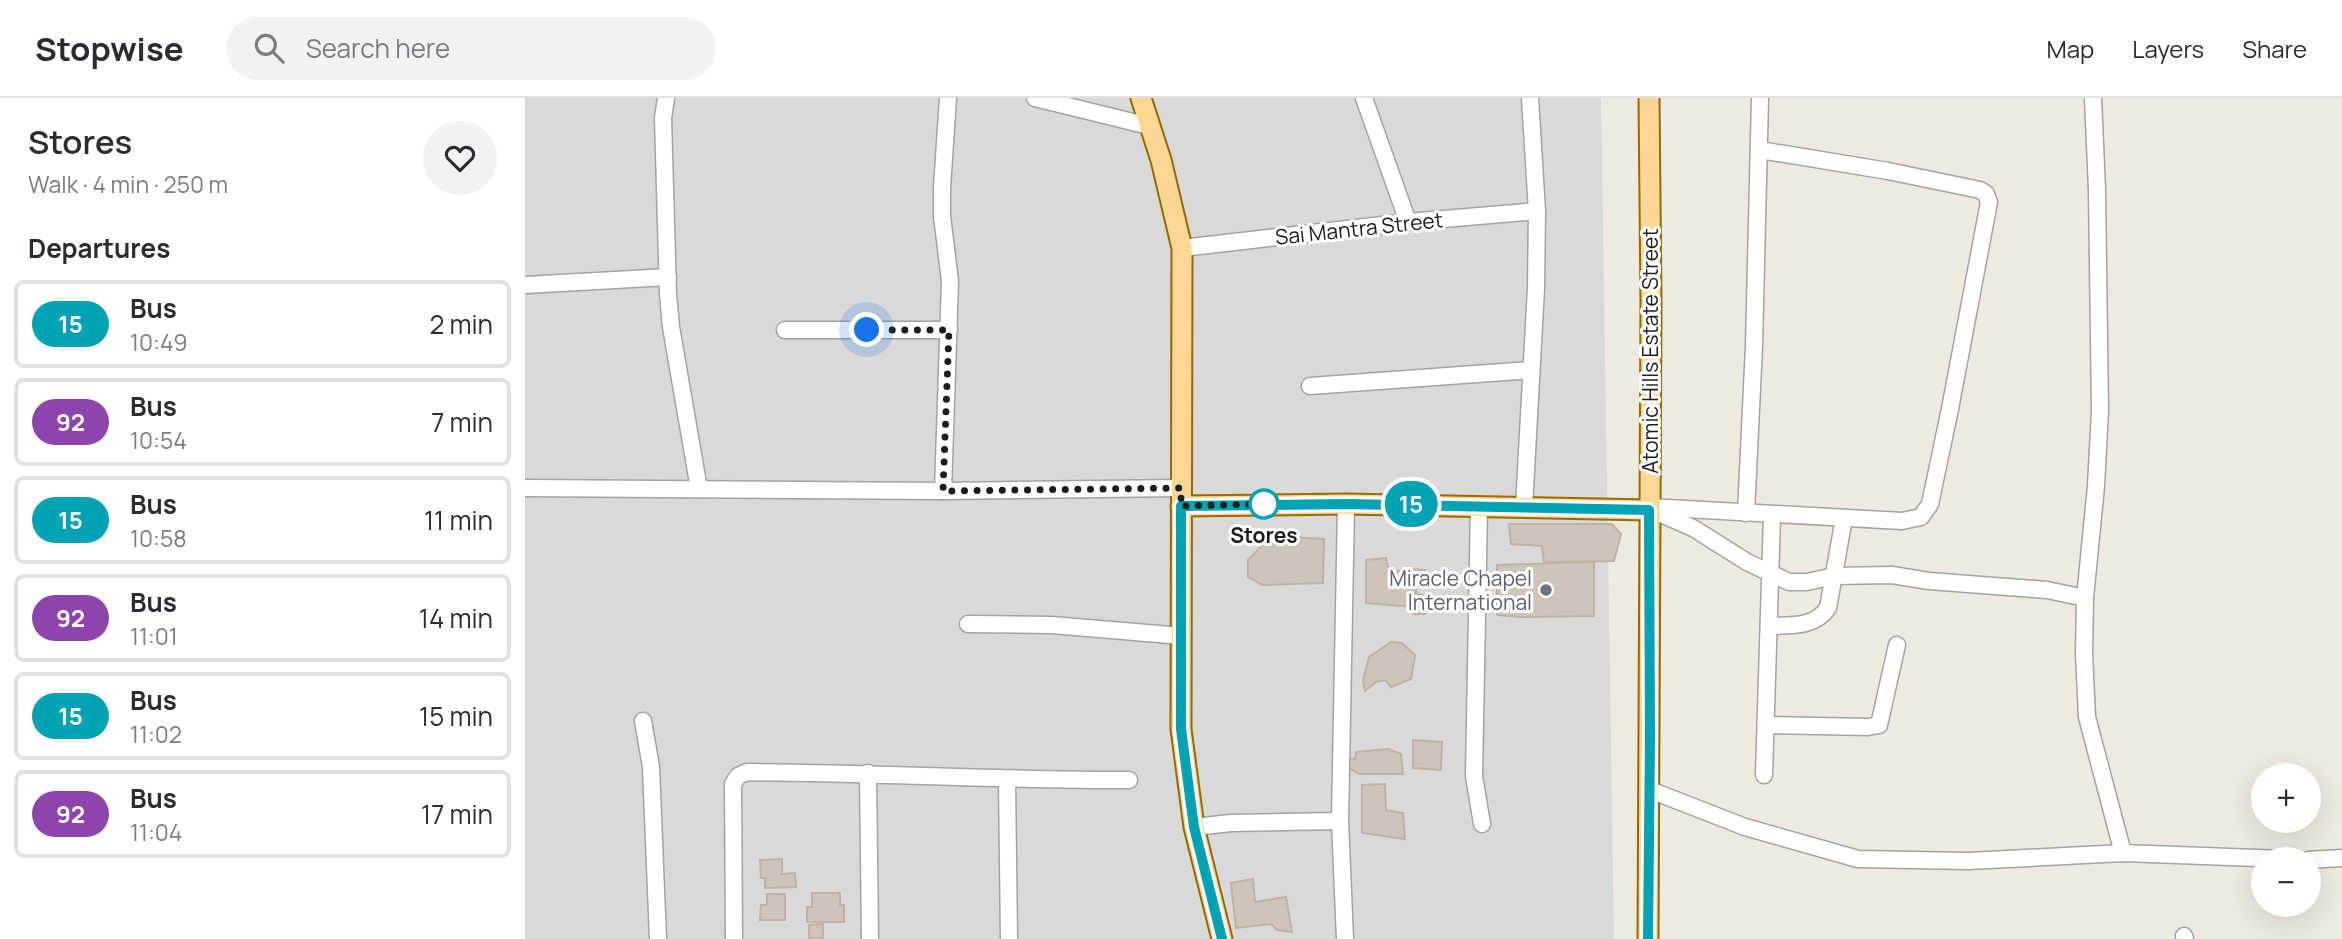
<!DOCTYPE html>
<meta charset="utf-8">
<style>
body{margin:0;font-family:Manrope,sans-serif;background:#f2f2f3;color:#2b2b33;height:100vh;display:flex;flex-direction:column;font-size:26px;white-space:nowrap}
*{box-sizing:border-box;margin:0}
p{font-size:23px;color:#7c7c81}
.icon{flex:none;width:38px;height:38px;fill:none;stroke:currentColor;stroke-width:2;stroke-linecap:round;stroke-linejoin:round}
.map{position:relative;flex:1;overflow:hidden}
.panel{display:flex;flex-direction:column;background:#fff;width:525px}
.panel>*{flex:none}
.badge{padding:0 14px;border-radius:23px;font-size:24px;line-height:46px}
.fabs{position:absolute;left:1726px;top:665px;display:grid;gap:14px}
.fabs a{display:grid;place-items:center;width:70px;height:70px;border-radius:50%;background:#fff;box-shadow:0 7px 28px #0002;font-size:35px}
.you{position:absolute;width:35px;height:35px;margin:-18px;border:5px solid #fff;border-radius:50%;background:#1a73e8;box-shadow:0 0 0 10px #1a73e833}
.map>.badge{position:absolute;translate:-50% -50%;box-shadow:0 0 0 4px #fff}
h2{padding:0 28px;font-size:26px;line-height:63px}
.round{display:grid;place-items:center;flex:none;width:74px;height:74px;border-radius:37px;background:#f2f2f3}
.headline{display:flex;align-items:center;justify-content:space-between;height:119px;padding:0 28px}
h1{font-size:33px;font-weight:600;line-height:52px}
ul{padding:0;list-style:none}
li{display:flex;align-items:center;gap:21px;height:88px;margin:0 14px 10px;padding:0 14px;border:4px solid #e1e1e2;border-radius:10px}
li div{flex:1}
li b{display:block;font-size:26px}
li em{font-style:normal}
li .badge{min-width:77px;font-weight:700;text-align:center}
header{display:flex;align-items:center;gap:42px;box-sizing:border-box;height:98px;padding:0 35px;background:#fff;border-bottom:2px solid #e1e1e2}
header strong{font-size:33px}
nav{display:flex;gap:38px;margin-inline-start:auto;font-size:24px}
.search{width:490px;height:63px;background:#f2f2f3;display:flex;align-items:center;gap:18px;box-sizing:border-box;padding:0 24px;border-radius:38px;color:#7c7c81;font-size:26px}
main{display:flex;flex:1;min-height:0}
.map>svg:first-child{display:block}
.residential{fill:#dad9d9}
.building{fill:#cec4b9;stroke:#c1b1a2;stroke-width:2}
.lines{fill:none;stroke-linecap:round;stroke-linejoin:round}
.minor-casing{stroke:#a3a3a3;stroke-width:19}
.major-casing{stroke:#946b00;stroke-width:23}
.minor{stroke:#fff;stroke-width:16}
.major{stroke:#ffd795;stroke-width:19}
.line-casing{stroke:#fff;stroke-width:16}
.line{stroke:#00a3b4;stroke-width:10}
.walk{stroke:#1c1c1c;stroke-width:7;stroke-dasharray:0 12.6}
.stop-dot{fill:#fff;stroke:#00a3b4;stroke-width:3.5}
.worship-dot{fill:#6b7280;stroke:#fff;stroke-width:2.5}
.labels{text-anchor:middle;dominant-baseline:central;stroke-width:6;stroke-linejoin:round;paint-order:stroke}
.street-label{font-size:21px;fill:#1c1c1c;stroke:#fff}
.stop-label{font-size:21px;font-weight:bold;fill:#1c1c1c;stroke:#fff}
.worship-label{font-size:21px;fill:#5b616d;stroke:#fff;text-anchor:end}
</style>
<header>
<strong>Stopwise</strong>
<div class="search"><svg class="icon" aria-label="search" viewBox="0 0 24 24"><circle cx="10" cy="10" r="6"/><path d="M15 15l6 6"/></svg>Search here</div>
<nav><a>Map</a><a>Layers</a><a>Share</a></nav>
</header>
<main>
<section class="panel">
<div class="headline"><div><h1>Stores</h1><p>Walk · 4 min · 250 m</p></div><a class="round"><svg class="icon" aria-label="heart" viewBox="0 0 24 24"><path d="M12 20l-8-8c-3-5 5-10 8-4 3-6 11-1 8 4z"/></svg></a></div>
<h2>Departures</h2>
<ul>
<li><span class="badge" style="background:#00a3b4;color:#fff">15</span><div><b>Bus</b><p>10:49</p></div><em>2 min</em></li>
<li><span class="badge" style="background:#8e44ad;color:#fff">92</span><div><b>Bus</b><p>10:54</p></div><em>7 min</em></li>
<li><span class="badge" style="background:#00a3b4;color:#fff">15</span><div><b>Bus</b><p>10:58</p></div><em>11 min</em></li>
<li><span class="badge" style="background:#8e44ad;color:#fff">92</span><div><b>Bus</b><p>11:01</p></div><em>14 min</em></li>
<li><span class="badge" style="background:#00a3b4;color:#fff">15</span><div><b>Bus</b><p>11:02</p></div><em>15 min</em></li>
<li><span class="badge" style="background:#8e44ad;color:#fff">92</span><div><b>Bus</b><p>11:04</p></div><em>17 min</em></li>
</ul>
</section>
<div class="map">
<svg width="1817" height="841" viewBox="0 0 1817 841">
<rect width="100%" height="100%" fill="#eeeae0"/>
<path class="residential" d="M 0,0 L 1076,0 L 1089,841 L 0,841 Z"/>
<g class="building">
<path d="M 984,426 L 1087,426 L 1096,436 L 1089,463 L 1019,464 L 1017,448 L 986,446 Z"/>
<path d="M 746,438 L 799,441 L 798,485 L 737,487 L 723,479 L 723,462 Z"/>
<path d="M 861,460 L 864,475 L 885,471 L 900,472 L 901,488 L 891,488 L 891,495 L 902,499 L 900,516 L 889,516 L 889,509 L 841,505 L 841,462 Z"/>
<path d="M 1069,464 L 1069,518 L 995,519 L 972,517 L 972,467 Z"/>
<path d="M 866,544 L 877,545 L 890,557 L 886,581 L 866,589 L 860,582 L 851,584 L 840,593 L 838,583 L 844,559 Z"/>
<path d="M 888,642 L 917,644 L 916,672 L 888,670 Z"/>
<path d="M 863,651 L 876,656 L 878,676 L 834,676 L 824,670 L 824,661 L 830,661 L 831,654 Z"/>
<path d="M 860,686 L 861,712 L 878,715 L 880,741 L 837,735 L 837,687 Z"/>
<path d="M 257,761 L 257,776 L 270,775 L 271,789 L 240,790 L 240,780 L 236,780 L 235,762 Z"/>
<path d="M 728,781 L 730,804 L 761,799 L 767,834 L 752,832 L 746,826 L 711,830 L 706,785 Z"/>
<path d="M 287,795 L 315,795 L 315,807 L 319,807 L 319,824 L 282,824 L 282,809 L 287,809 Z"/>
<path d="M 242,796 L 260,796 L 260,822 L 235,822 L 236,807 L 242,807 Z"/>
<path d="M 298,826 L 298,840 L 284,840 L 284,827 Z"/>
</g>
<g class="lines">
<defs>
<g id="minor">
<path d="M 141,0 L 138,20 L 143,196 L 146,229 L 174,391"/>
<path d="M 510,0 L 624,28"/>
<path d="M 839,0 L 883,124"/>
<path d="M 1568,0 L 1572,92 L 1575,313 L 1571,388 L 1560,500 L 1559,555 L 1562,619 L 1598,755"/>
<path d="M 657,150 L 883,124 L 1012,113"/>
<path d="M 0,187 L 143,179"/>
<path d="M 260,232 L 424,232"/>
<path d="M 785,288 L 1006,272"/>
<path d="M 0,390 L 418,393 L 656,390"/>
<path d="M 418,393 L 425,183 L 417,118 L 417,90 L 423,0"/>
<path d="M 954,409 L 949,678 L 957,726"/>
<path d="M 999,409 L 1011,190 L 1012,113 L 1005,0"/>
<path d="M 1125,409 L 1377,423 L 1396,419 L 1405,406 L 1425,311 L 1464,104 L 1461,96 L 1455,92 L 1363,73 L 1235,52"/>
<path d="M 1131,414 L 1168,430 L 1222,464 L 1264,484 L 1282,484 L 1309,478 L 1367,477 L 1404,483 L 1522,492 L 1560,500"/>
<path d="M 1221,415 L 1229,248 L 1235,0"/>
<path d="M 443,526 L 527,527 L 657,538"/>
<path d="M 1244,528 C 1265,527 1289,530 1303,510 L 1319,420"/>
<path d="M 118,623 L 126,669 L 133,841"/>
<path d="M 1241,627 L 1343,629 L 1354,627 L 1372,547"/>
<path d="M 343,675 L 345,841"/>
<path d="M 1239,677 L 1247,417"/>
<path d="M 482,682 L 484,841"/>
<path d="M 1125,692 L 1220,729 L 1333,761 L 1444,763 L 1598,755 L 1759,761"/>
<path d="M 669,729 L 706,725 L 815,723"/>
<path d="M 1783,762 L 1817,760"/>
<path d="M 1659,838 L 1660,841"/>
<path d="M 209,841 L 208,686 L 213,678 L 222,674 C 350,675 477,682 604,682"/>
<path d="M 820,841 L 815,723 L 821,406"/>
</g>
<g id="major">
<path d="M 616,0 L 636,62 L 657,150 L 656,631 L 669,729 L 697,841"/>
<path d="M 656,408 L 821,406 L 1124,412"/>
<path d="M 1123,841 L 1126,204 L 1124,0"/>
</g>
</defs>
<use href="#minor" class="minor-casing"/>
<use href="#major" class="major-casing"/>
<use href="#minor" class="minor"/>
<use href="#major" class="major"/>
</g>
<g class="lines">
<defs>
<path id="line" d="M 697,841 L 669,729 L 656,631 L 656,408 L 821,406 L 1124,412 L 1125,640 L 1123,841"/>
</defs>
<use href="#line" class="line-casing"/>
<use href="#line" class="line"/>
<path class="walk" d="M 342,232 L 424,232 L 418,393 L 656,390 L 656,408 L 739,406"/>
</g>
<circle class="stop-dot" cx="739" cy="406" r="14"/>
<circle class="worship-dot" cx="1021" cy="492" r="7"/>
<g class="labels">
<g class="street-label">
<text transform="translate(834 130) rotate(-6)">Sai Mantra Street</text>
<text transform="translate(1125 253) rotate(-90)">Atomic Hills Estate Street</text>
</g>
<g class="stop-label">
<text x="739" y="437">Stores</text>
</g>
<g class="worship-label">
<text x="1007" y="480">Miracle Chapel<tspan x="1007" dy="24">International</tspan></text>
</g>
</g>
</svg>
<div class="fabs">
<a>+</a>
<a>−</a>
</div>
<div class="you" style="left:342px;top:232px"></div>
<b class="badge" style="left:886px;top:406px;background:#00a3b4;color:#fff">15</b>
</div>
</main>
